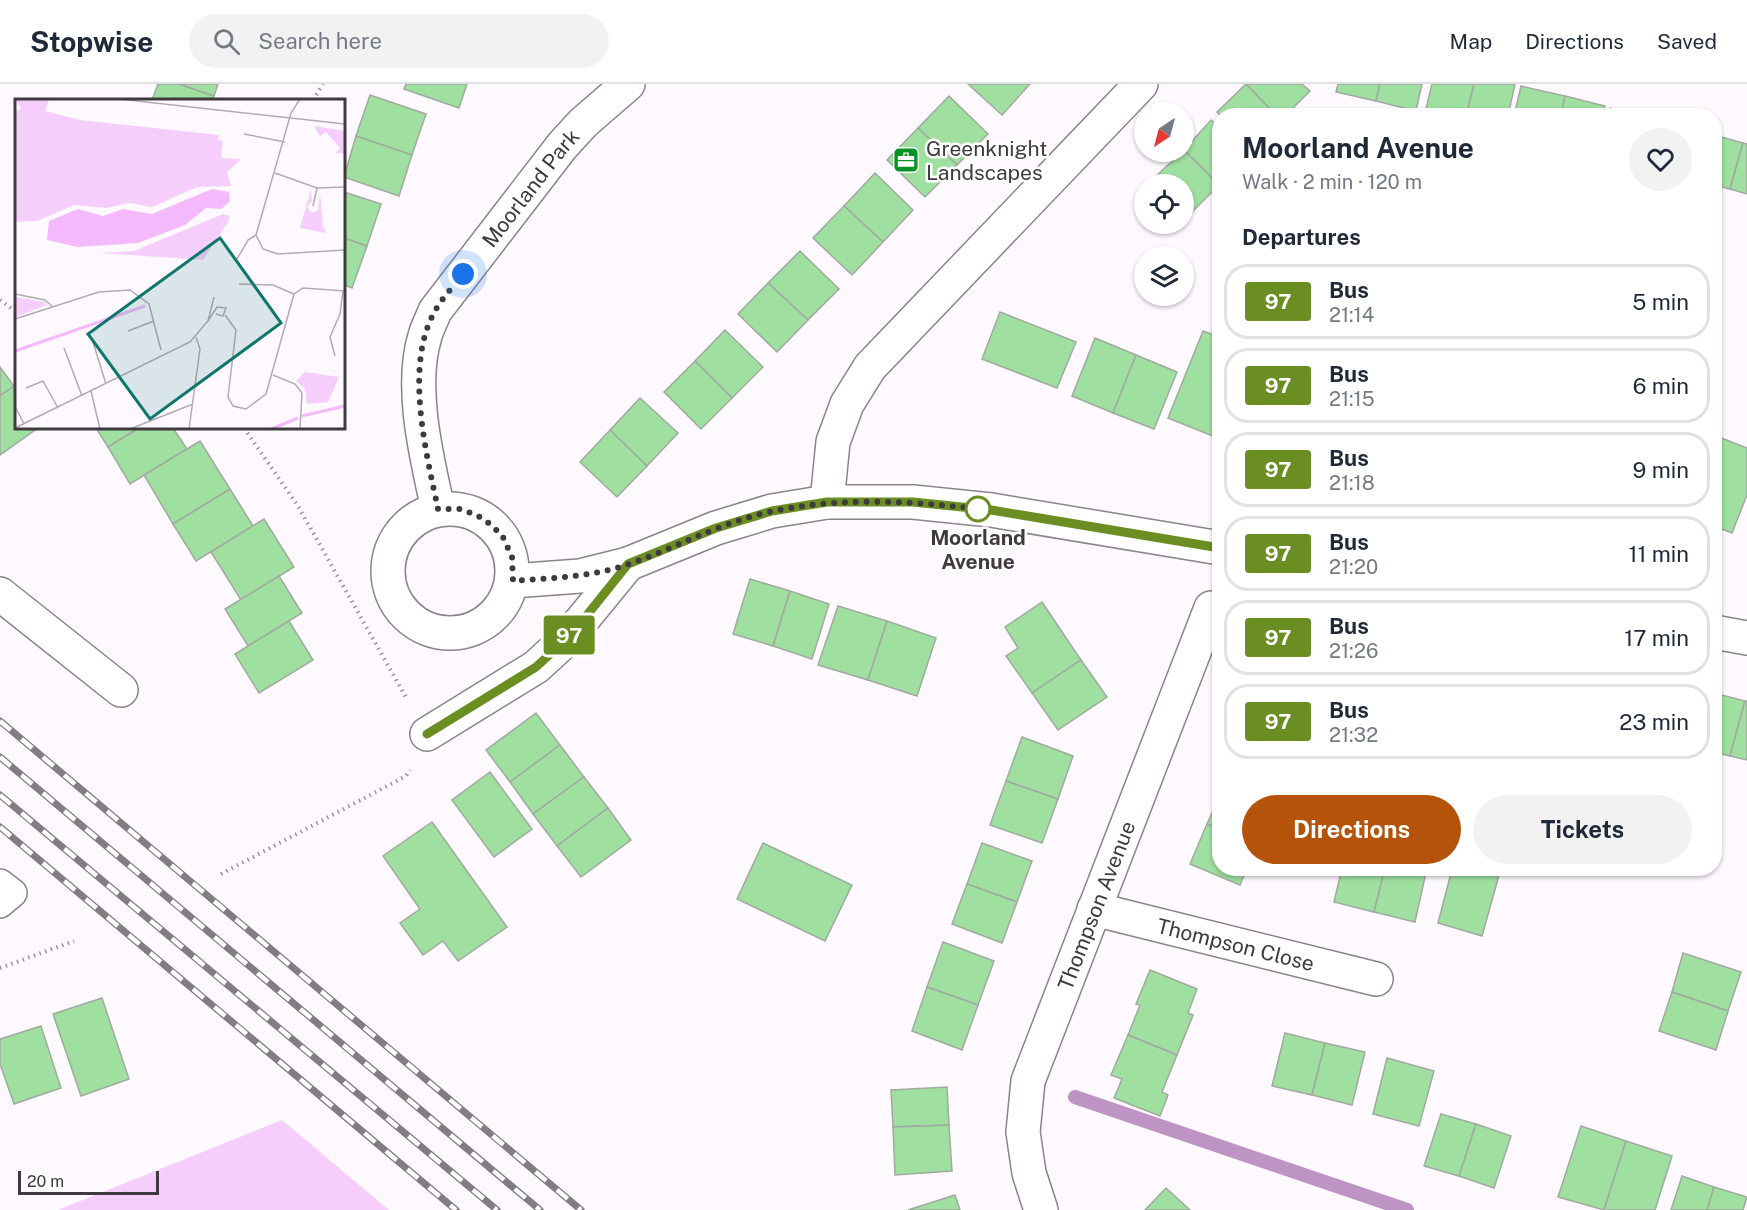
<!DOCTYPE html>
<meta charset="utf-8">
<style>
body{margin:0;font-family:"Public Sans",sans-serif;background:#f2f2f3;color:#1f2937;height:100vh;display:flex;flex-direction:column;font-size:22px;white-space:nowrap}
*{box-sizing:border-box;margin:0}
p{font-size:20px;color:#747a83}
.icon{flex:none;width:33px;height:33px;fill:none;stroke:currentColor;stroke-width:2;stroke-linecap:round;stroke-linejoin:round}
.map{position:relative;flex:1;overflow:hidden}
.panel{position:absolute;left:1212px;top:24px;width:510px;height:768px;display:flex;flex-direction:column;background:#fff;border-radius:24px;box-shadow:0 2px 4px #0004}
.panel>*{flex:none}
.badge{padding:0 12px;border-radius:4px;font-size:21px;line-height:39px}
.needle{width:39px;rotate:216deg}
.fabs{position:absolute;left:1134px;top:18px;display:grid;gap:12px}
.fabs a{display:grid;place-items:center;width:60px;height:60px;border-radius:50%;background:#fff;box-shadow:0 2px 4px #0004;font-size:30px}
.scale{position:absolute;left:18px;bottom:15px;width:141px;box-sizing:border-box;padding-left:6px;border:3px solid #3e3a3e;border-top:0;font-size:16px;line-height:21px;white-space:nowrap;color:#3e3a3e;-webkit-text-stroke:4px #fff;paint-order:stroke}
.you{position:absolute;width:30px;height:30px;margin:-15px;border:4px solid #fff;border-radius:50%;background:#1a73e8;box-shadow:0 0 0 9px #1a73e833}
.map>.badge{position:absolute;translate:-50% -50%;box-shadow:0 0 0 3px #fff}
h2{padding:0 30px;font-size:22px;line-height:54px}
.round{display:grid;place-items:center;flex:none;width:63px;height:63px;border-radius:32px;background:#f2f2f3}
.overview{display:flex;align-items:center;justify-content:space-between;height:102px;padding:0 30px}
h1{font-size:28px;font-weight:700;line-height:45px}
.button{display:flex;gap:12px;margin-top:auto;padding:12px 30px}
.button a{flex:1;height:69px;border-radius:36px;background:#b45309;color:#fff;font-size:24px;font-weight:700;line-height:69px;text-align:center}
.button a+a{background:#f2f2f3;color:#1f2937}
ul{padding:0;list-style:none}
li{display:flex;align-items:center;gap:18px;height:75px;margin:0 12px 9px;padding:0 18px;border:3px solid #e0e1e3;border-radius:24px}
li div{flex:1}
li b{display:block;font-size:22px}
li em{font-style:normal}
li .badge{min-width:66px;font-weight:700;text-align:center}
header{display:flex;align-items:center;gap:36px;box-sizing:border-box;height:84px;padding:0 30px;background:#fff;border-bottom:2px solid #e0e1e3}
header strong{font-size:28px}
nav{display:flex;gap:33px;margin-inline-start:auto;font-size:21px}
.search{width:420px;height:54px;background:#f2f2f3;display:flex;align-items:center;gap:15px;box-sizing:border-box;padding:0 21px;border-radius:33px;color:#747a83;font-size:22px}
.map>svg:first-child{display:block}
.green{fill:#f5cefb}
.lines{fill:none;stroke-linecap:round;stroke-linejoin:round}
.stream{stroke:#bd94c4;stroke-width:14}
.building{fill:#9fdf9f;stroke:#a1aaa0;stroke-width:1.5}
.lane-casing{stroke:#8b838c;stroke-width:30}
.street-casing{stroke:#8b838c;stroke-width:36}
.path{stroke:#9a959b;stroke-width:4;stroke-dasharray:1.5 4.5;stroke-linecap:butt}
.lane{stroke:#fff;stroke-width:27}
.street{stroke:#fff;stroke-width:33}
.rail-casing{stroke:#817d82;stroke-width:7}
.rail{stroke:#fff;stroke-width:4.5;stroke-dasharray:14;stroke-linecap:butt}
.line-casing{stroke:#fff;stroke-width:14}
.line{stroke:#6b8e23;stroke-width:9}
.walk{stroke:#3e3a3e;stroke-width:6;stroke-dasharray:0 10.8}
.stop-dot{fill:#fff;stroke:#6b8e23;stroke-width:3}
.labels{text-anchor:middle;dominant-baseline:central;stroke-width:5;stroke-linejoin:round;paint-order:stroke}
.poi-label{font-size:21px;fill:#3e3a3e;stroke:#fff;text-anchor:start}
.street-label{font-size:21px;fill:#3e3a3e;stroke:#fff}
.stop-label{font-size:21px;font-weight:bold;fill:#3e3a3e;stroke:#fff}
.inset-river{fill:none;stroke:#f4bafd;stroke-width:3}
.inset-road{fill:none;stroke:#b1acb2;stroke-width:1.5}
.view{fill:#0f766e;fill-opacity:0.15;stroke:#0f766e;stroke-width:3}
.inset-edge{fill:none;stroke:#3e3a3e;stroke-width:3}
</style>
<header>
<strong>Stopwise</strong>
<div class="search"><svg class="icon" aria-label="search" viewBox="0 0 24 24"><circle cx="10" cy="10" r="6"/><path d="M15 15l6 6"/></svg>Search here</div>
<nav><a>Map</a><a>Directions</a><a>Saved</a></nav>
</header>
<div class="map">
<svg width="1747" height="1126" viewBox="0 0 1747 1126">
<rect width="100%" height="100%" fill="#fef8ff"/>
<path class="green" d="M 282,1036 L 389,1126 L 58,1126 Z"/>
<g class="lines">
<path class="stream" d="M 1075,1013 L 1407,1126"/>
</g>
<g class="building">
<path d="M 158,0 L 179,0 L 214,12 L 212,16 L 152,16 Z"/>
<path d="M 179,0 L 218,0 L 214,12 Z"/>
<path d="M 406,0 L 467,0 L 459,24 L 404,5 Z"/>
<path d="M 968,0 L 1030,0 L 1002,31 Z"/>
<path d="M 1246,0 L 1277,32 L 1221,32 L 1217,28 Z"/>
<path d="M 1246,0 L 1302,0 L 1310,7 L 1285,32 L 1277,32 Z"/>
<path d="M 1338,0 L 1380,0 L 1376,17 L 1336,8 Z"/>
<path d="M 1380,0 L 1422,0 L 1416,27 L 1376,17 Z"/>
<path d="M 1432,0 L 1474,0 L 1466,32 L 1434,32 L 1425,29 Z"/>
<path d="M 1474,0 L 1515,0 L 1508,32 L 1466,32 Z"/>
<path d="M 1521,2 L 1565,12 L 1561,32 L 1514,32 Z"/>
<path d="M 370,11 L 426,30 L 412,71 L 356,52 Z"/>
<path d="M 949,12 L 988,50 L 957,81 L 918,44 Z"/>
<path d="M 1565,12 L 1605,22 L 1603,32 L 1561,32 Z"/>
<path d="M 1610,24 L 1640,32 L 1608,32 Z"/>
<path d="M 1211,36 L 1220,44 L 1219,101 L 1184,66 Z"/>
<path d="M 918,44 L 957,81 L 925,113 L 887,76 Z"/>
<path d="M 1714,51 L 1743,59 L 1730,105 L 1714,101 Z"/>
<path d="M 356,52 L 412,71 L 399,112 L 344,93 Z"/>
<path d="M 1743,59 L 1747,60 L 1747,110 L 1730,105 Z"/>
<path d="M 1184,66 L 1219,101 L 1191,129 L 1184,122 L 1184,100 L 1161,100 L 1154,94 Z"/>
<path d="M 875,89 L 913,126 L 883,158 L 844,122 Z"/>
<path d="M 344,108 L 381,120 L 367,162 L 344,154 Z"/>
<path d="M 844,122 L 883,158 L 852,191 L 813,154 Z"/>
<path d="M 344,154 L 367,162 L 352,204 L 344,201 Z"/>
<path d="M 800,167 L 839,205 L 808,236 L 768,199 Z"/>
<path d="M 768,199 L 808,236 L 777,268 L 738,230 Z"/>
<path d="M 1000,228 L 1076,258 L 1057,304 L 982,275 Z"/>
<path d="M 725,246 L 763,283 L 732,314 L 695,277 Z"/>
<path d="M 1203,247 L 1220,253 L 1220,355 L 1168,334 Z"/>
<path d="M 1095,254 L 1136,271 L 1113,329 L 1072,312 Z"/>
<path d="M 1136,271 L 1177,288 L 1154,345 L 1113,329 Z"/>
<path d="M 695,277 L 732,314 L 701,345 L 664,308 Z"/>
<path d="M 0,283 L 14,302 L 0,312 Z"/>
<path d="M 14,302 L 16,305 L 16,344 L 38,344 L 0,371 L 0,312 Z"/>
<path d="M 640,314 L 678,349 L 647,382 L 610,346 Z"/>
<path d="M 96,344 L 139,344 L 108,363 Z"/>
<path d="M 139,344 L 173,344 L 187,365 L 130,400 L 108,363 Z"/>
<path d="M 610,346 L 647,382 L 617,413 L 580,378 Z"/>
<path d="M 1714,351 L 1747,364 L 1747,411 L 1732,449 L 1714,442 Z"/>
<path d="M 200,357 L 230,405 L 173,440 L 144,391 Z"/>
<path d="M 230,405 L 253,442 L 196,477 L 173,440 Z"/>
<path d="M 264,435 L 294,483 L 241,516 L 211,468 Z"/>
<path d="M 279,492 L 302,529 L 248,562 L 225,525 Z"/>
<path d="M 750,495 L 790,507 L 773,562 L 733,550 Z"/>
<path d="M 790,507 L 829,520 L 812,575 L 773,562 Z"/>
<path d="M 1042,518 L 1081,576 L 1032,609 L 1006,572 L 1018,564 L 1005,543 Z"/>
<path d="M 838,522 L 887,537 L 868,596 L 818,581 Z"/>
<path d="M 289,537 L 313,576 L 259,609 L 235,570 Z"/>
<path d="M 887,537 L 936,554 L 917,612 L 868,596 Z"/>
<path d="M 1081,576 L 1107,613 L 1058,646 L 1032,609 Z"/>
<path d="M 1714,609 L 1745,617 L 1730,672 L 1714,668 Z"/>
<path d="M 1745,617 L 1747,617 L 1747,676 L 1730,672 Z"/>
<path d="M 536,629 L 560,661 L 510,698 L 486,666 Z"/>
<path d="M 1022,653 L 1073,672 L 1058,715 L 1006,697 Z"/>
<path d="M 560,661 L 584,693 L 533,730 L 510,698 Z"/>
<path d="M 490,688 L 532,745 L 494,773 L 452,716 Z"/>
<path d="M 584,693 L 608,724 L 557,762 L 533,730 Z"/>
<path d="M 1006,697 L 1058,715 L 1042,759 L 990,741 Z"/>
<path d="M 1220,711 L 1220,745 L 1207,740 Z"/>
<path d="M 608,724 L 631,756 L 581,793 L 557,762 Z"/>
<path d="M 432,738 L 507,843 L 458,877 L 443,857 L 423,871 L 400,839 L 420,825 L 383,772 Z"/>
<path d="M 1207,740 L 1220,745 L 1220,784 L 1247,784 L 1240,801 L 1190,780 Z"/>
<path d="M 763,759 L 852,801 L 825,857 L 737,815 Z"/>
<path d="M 982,759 L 1032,777 L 1017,818 L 967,800 Z"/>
<path d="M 1342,784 L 1385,784 L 1374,828 L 1334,818 Z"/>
<path d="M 1385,784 L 1427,784 L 1415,838 L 1374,828 Z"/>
<path d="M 1475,784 L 1501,784 L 1482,852 L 1438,839 L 1452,785 L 1473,791 Z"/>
<path d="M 967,800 L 1017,818 L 1002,859 L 952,840 Z"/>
<path d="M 943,858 L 994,877 L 978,921 L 927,903 Z"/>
<path d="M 1683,869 L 1741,888 L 1728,927 L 1672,908 Z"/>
<path d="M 1150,886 L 1197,905 L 1188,929 L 1193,931 L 1177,971 L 1128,951 L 1140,921 L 1136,920 Z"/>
<path d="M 927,903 L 978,921 L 962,966 L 912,947 Z"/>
<path d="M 1672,908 L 1728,927 L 1716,966 L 1659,947 Z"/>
<path d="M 102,914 L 129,995 L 81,1012 L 53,930 Z"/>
<path d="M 41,942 L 61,1004 L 14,1020 L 0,980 L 0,955 Z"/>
<path d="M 1285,949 L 1325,959 L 1312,1011 L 1272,1002 Z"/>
<path d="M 1128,951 L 1177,971 L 1162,1008 L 1168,1011 L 1160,1032 L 1114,1014 L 1122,995 L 1111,991 Z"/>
<path d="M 1325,959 L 1365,968 L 1352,1021 L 1312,1011 Z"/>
<path d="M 1387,974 L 1434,987 L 1419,1042 L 1373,1030 Z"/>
<path d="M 947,1003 L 949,1041 L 893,1043 L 891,1006 Z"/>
<path d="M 1441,1030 L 1476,1040 L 1459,1092 L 1424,1082 Z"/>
<path d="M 1476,1040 L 1511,1052 L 1494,1104 L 1459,1092 Z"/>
<path d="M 949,1041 L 952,1087 L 895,1091 L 893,1043 Z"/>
<path d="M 1581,1042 L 1626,1057 L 1604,1126 L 1558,1113 Z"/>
<path d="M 1626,1057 L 1672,1072 L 1655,1126 L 1604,1126 Z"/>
<path d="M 1682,1092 L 1714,1103 L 1707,1126 L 1671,1126 Z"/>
<path d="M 1714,1103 L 1747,1113 L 1743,1126 L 1707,1126 Z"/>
<path d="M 1166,1104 L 1190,1126 L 1145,1126 Z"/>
<path d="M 955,1111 L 960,1126 L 908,1126 Z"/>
</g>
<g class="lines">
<defs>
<path id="lane" d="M 0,799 L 13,809 L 0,820"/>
<g id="street">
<path d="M 827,418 L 833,358 L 847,320 L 870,283 L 1141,0"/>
<circle cx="450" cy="487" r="62"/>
<path id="s1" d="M 438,425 C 427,375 409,303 425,252 C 427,244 432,235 435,227 L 562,62 L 583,39 L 628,0"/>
<path d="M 512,497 L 580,492 L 628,480"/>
<path d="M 0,510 L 121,606"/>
<path d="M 1714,548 L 1747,554"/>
<path d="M 427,650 L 536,583 L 560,561 L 583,535 L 628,480 L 716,444 L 772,427 L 827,418 L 913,418 L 991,426 L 1220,464"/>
<path id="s2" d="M 1094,825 L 1376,895"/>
<path id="s3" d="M 1041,1126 L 1029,1089 L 1023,1048 L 1028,997 L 1211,524"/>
</g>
</defs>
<use href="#lane" class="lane-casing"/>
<use href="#street" class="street-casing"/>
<g class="path">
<path d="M 313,16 L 323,0"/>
<path d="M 0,216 L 16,228"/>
<path d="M 244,344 L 298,422 L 407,615"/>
<path d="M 221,790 L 406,692 L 410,686"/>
<path d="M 0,884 L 74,857"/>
</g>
<use href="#lane" class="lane"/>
<use href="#street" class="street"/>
<defs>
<g id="rail">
<path d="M 0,637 L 581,1126"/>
<path d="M 0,673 L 540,1126"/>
<path d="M 0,711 L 497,1126"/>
<path d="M 0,743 L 456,1126"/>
</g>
</defs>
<use href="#rail" class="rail-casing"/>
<use href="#rail" class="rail"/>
</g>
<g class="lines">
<defs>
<path id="line" d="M 427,650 L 536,583 L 560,561 L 583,536 L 628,480 L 716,444 L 772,427 L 827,418 L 913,418 L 991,426 L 1220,464"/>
</defs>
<use href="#line" class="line-casing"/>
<use href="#line" class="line"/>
<path class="walk" d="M 463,190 C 454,202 442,214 435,227 C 404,281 426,368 438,425 L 462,425 L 484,435 L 502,451 L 512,473 L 513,497 C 552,494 592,493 629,480 C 678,463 723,437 774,427 C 842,413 909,417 978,425"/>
</g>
<defs>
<symbol id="office-square" viewBox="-11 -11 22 22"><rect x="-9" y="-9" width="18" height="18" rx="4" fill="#089224" stroke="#fff"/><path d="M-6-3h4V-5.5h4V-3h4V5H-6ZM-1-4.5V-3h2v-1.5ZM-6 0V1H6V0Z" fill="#fff"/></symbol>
</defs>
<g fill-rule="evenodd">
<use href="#office-square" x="891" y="61" width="30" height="30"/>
</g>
<circle class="stop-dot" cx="978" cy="425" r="12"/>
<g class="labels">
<g class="poi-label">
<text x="926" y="64">Greenknight<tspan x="926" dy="24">Landscapes</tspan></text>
</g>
<g class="street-label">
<text stroke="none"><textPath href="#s1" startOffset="358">Moorland Park</textPath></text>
<text stroke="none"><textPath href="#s3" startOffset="320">Thompson Avenue</textPath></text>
<text stroke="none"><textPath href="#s2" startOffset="146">Thompson Close</textPath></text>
</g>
<g class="stop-label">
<text x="978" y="453">Moorland<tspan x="978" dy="24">Avenue</tspan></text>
</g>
</g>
<g transform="translate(15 15)">
<rect width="330" height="330" fill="#fef8ff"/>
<path d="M 0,0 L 34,0 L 30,12 L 65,21 L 204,36 L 203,41 L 208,42 L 206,59 L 226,60 L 212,73 L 216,87 L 182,88 L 137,108 L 114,104 L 92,109 L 59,106 L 22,122 L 0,123 L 0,14 L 6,9 ZM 299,27 L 330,32 L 330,61 L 328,54 L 320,54 L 325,49 L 311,33 L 305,37 ZM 296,90 L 297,102 L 292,108 L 297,114 L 303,111 L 305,93 L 308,128 L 312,134 L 285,129 ZM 208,115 L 215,117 L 213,123 L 188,161 L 86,154 L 119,152 ZM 0,198 L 30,203 L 32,206 L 0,218 ZM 290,273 L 324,278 L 313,303 L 292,305 L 290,290 L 281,282 Z" fill="#f5cefb"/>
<path d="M 197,90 L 214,93 L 215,102 L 206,110 L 191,109 L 170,126 L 123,144 L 63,148 L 32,141 L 34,122 L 63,110 L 88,117 L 108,110 L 137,115 Z" fill="#f4bafd"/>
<path class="inset-river" d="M 0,252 L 130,207M 287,317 L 330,307M 256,330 L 283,319"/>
<path class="inset-road" d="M 104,0 L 330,25M 229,35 L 270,43M 260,74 L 302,89 L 330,88M 298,107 L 302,89M 241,136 L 248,150 L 263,155 L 330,151M 222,160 L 233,141 L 241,136 L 276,14 L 285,0M 224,185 L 258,186 L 279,195M 0,195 L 30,201 L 38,208M 210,216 L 221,231 L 213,298 L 218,307 L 231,310 L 251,295 L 279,195 L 288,189 L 330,192M 0,220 L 84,193 L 115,191 L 134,205 L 146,251M 193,222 L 202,208 L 211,209 L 208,217 L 201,215M 113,232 L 139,222M 78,243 L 91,285M 49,249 L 67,297M 320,257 L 315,238 L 325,215 L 328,192M 258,276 L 280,285 L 287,294 L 285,330M 11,289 L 28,282 L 43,309M 76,292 L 85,330M 0,307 L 9,325M 0,329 L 175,243 L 193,222 L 199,198M 115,330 L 178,305M 174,330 L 185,250 L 181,238"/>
<path class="view" d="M 205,139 L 266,224 L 135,320 L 73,235 Z"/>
<rect width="330" height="330" class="inset-edge"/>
</g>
</svg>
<div class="fabs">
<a><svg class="needle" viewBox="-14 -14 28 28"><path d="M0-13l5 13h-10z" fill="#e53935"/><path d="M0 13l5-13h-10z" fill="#747a83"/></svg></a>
<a><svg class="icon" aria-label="locate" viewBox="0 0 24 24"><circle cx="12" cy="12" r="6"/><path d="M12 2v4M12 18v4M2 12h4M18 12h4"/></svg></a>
<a><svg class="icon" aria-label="layers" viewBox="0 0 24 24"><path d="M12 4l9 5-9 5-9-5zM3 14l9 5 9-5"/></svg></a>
</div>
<div class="scale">20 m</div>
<div class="you" style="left:463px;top:190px"></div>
<b class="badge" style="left:569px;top:551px;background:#6b8e23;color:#fff">97</b>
<section class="panel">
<div class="overview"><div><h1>Moorland Avenue</h1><p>Walk · 2 min · 120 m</p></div><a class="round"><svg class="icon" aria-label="heart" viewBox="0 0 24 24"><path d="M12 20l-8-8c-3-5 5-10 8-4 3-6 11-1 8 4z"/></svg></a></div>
<h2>Departures</h2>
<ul>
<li><span class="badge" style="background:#6b8e23;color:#fff">97</span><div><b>Bus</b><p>21:14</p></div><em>5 min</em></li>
<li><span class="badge" style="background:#6b8e23;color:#fff">97</span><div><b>Bus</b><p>21:15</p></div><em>6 min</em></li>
<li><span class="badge" style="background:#6b8e23;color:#fff">97</span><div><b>Bus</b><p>21:18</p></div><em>9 min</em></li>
<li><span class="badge" style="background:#6b8e23;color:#fff">97</span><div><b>Bus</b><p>21:20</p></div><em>11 min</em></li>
<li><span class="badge" style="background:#6b8e23;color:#fff">97</span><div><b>Bus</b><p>21:26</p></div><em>17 min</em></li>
<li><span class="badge" style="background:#6b8e23;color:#fff">97</span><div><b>Bus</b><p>21:32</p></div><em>23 min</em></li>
</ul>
<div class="button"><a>Directions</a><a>Tickets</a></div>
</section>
</div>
